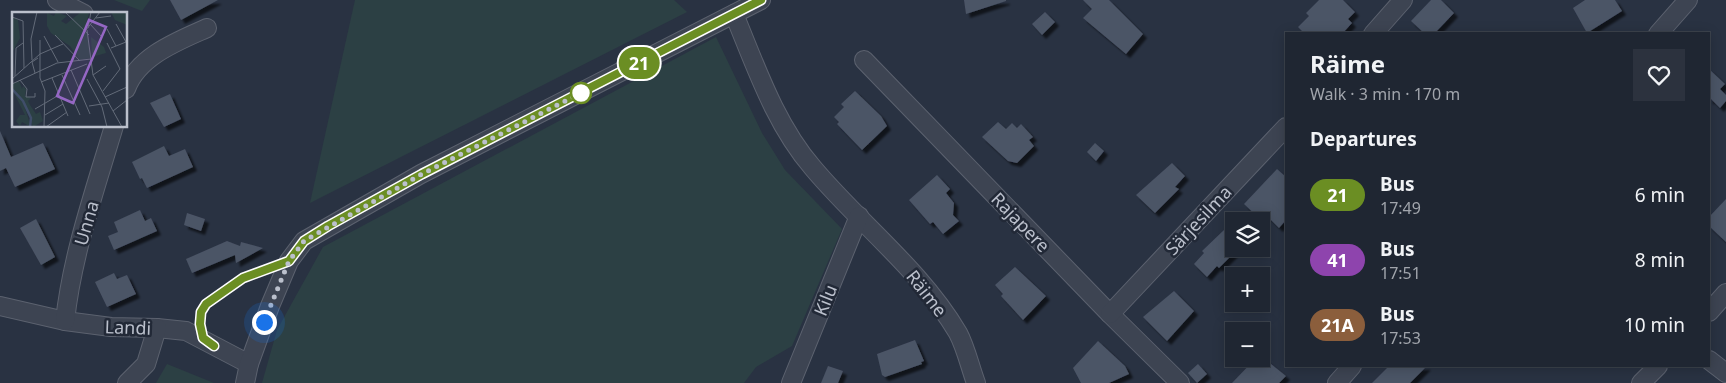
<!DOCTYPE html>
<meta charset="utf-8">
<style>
body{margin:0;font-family:"Noto Sans",sans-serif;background:#2c323e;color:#f1f3f6;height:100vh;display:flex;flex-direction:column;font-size:19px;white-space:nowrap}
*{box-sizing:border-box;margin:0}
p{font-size:16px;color:#a1a5ac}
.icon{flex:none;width:28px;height:28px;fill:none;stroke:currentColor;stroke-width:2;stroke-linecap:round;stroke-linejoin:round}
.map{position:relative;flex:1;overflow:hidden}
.side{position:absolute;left:1285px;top:32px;width:425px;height:335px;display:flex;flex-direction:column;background:#1f2632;border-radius:0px;box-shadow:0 2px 12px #0003,0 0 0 1px #3c434d}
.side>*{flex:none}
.badge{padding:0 10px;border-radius:16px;font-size:18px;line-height:32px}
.fabs{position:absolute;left:1225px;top:212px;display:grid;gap:10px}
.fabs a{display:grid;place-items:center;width:45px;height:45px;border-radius:0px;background:#1f2632;box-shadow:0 2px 12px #0003,0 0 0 1px #3c434d;font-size:25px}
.you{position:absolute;width:25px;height:25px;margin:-12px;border:4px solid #fff;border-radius:50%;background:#1a73e8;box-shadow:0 0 0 8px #1a73e833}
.map>.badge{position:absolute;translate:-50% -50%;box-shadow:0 0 0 2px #fff}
h2{padding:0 25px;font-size:19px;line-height:45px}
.round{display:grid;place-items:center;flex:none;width:52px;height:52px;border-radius:0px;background:#2c323e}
.head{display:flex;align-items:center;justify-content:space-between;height:85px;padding:0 25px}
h1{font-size:24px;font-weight:700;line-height:38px}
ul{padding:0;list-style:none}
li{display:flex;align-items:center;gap:15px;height:65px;padding:0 25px}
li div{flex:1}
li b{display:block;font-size:19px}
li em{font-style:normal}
li .badge{min-width:55px;font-weight:700;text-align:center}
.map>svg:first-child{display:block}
.green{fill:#2c4044}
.building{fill:#4b5466;filter:url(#shadow)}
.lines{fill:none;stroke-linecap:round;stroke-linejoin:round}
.minor-casing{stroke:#5c626f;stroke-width:20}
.minor{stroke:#3d4452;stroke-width:18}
.line-casing{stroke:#fff;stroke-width:11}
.line{stroke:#6b8e23;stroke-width:8}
.walk{stroke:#bbc0cc;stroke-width:5;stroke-dasharray:0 9}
.stop-dot{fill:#fff;stroke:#6b8e23;stroke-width:2.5}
.labels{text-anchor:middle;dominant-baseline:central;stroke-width:5;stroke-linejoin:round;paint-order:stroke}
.street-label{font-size:18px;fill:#bbc0cc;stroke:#222937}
.inset-river{fill:none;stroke:#404e6a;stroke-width:2.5}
.inset-road{fill:none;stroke:#636b79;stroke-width:1}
.view{fill:#9567c4;fill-opacity:0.15;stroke:#9567c4;stroke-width:2.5}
.inset-edge{fill:none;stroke:#bbc0cc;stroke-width:2.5}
</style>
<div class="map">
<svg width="1726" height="383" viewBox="0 0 1726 383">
<defs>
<filter id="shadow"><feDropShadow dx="4" dy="4" stdDeviation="1" flood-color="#0009"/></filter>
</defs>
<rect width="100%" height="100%" fill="#293242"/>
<g class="green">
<path d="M 114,0 L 150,0 L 142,11 Z"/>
<path d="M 355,0 L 674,0 L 687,12 L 310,203 Z"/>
<path d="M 716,37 L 762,133 L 785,170 L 842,229 L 792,346 L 756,367 L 744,383 L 262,383 L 277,330 L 323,247 Z"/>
<path d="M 167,364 L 214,383 L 156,383 Z"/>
</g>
<g class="building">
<path d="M 170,0 L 218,0 L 181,20 Z"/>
<path d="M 964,0 L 1006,0 L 1006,1 L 966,14 Z"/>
<path d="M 1083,0 L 1109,0 L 1143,34 L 1126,54 L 1083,18 L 1092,9 Z"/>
<path d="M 1319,0 L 1343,0 L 1355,12 L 1348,19 L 1352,23 L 1342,34 L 1305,34 L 1298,27 L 1309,16 L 1306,13 Z"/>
<path d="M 1431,0 L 1441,0 L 1454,13 L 1434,34 L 1425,34 L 1411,21 Z"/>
<path d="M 1585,0 L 1615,0 L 1622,11 L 1587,33 L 1573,8 Z"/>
<path d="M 1045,12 L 1055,22 L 1042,35 L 1032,24 Z"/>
<path d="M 1709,69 L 1725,84 L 1720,89 L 1726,95 L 1726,101 L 1720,108 L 1711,99 L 1709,101 Z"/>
<path d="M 855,91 L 881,116 L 887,126 L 862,150 L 837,124 L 839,122 L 834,117 L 844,107 L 841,104 Z"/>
<path d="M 170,94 L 181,119 L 164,127 L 150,103 Z"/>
<path d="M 998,122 L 1006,129 L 1012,123 L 1017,128 L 1021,124 L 1033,137 L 1029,140 L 1034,146 L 1017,163 L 1008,161 L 982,137 Z"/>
<path d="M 0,131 L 11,157 L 43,143 L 55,169 L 15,187 L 6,168 L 0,171 Z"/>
<path d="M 1095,143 L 1104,151 L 1096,161 L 1087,152 Z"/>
<path d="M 164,146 L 169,156 L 185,149 L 193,167 L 147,188 L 142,178 L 140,179 L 132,162 Z"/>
<path d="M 1172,163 L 1185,176 L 1175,187 L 1179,189 L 1155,213 L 1136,195 Z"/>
<path d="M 1277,169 L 1286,177 L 1286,220 L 1279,228 L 1267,216 L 1262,221 L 1244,204 Z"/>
<path d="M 937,175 L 950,189 L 946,193 L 954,203 L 953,215 L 959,221 L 943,234 L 933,222 L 930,224 L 909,200 Z"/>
<path d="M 1726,199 L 1726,242 L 1709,226 L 1709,217 Z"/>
<path d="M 140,210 L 145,221 L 151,218 L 157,231 L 114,250 L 108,236 L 118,232 L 114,222 Z"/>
<path d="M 187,213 L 205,219 L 201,231 L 184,225 Z"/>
<path d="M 36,219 L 55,257 L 41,265 L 20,228 Z"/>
<path d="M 1224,230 L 1234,239 L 1234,249 L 1238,249 L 1219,268 L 1217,266 L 1207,277 L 1194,264 L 1204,253 L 1202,251 Z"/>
<path d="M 227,241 L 240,246 L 241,242 L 263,248 L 236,263 L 235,255 L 192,273 L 186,259 Z"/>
<path d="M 1015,267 L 1046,296 L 1023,320 L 1001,296 L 1003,294 L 995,285 Z"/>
<path d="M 114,273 L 117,279 L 127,275 L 136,294 L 107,307 L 95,282 Z"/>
<path d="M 1174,291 L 1194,311 L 1167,341 L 1143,317 Z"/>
<path d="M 915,340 L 924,361 L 921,362 L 922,364 L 885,377 L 882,375 L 877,354 Z"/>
<path d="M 1098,341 L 1125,366 L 1129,374 L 1109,383 L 1081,383 L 1073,368 Z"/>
<path d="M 1261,356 L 1286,376 L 1279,383 L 1232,383 L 1255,359 L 1261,359 Z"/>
<path d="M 1198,364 L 1207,374 L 1197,383 L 1188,373 Z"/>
<path d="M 828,366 L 843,371 L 838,383 L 821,383 Z"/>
<path d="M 1389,366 L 1427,366 L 1410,383 L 1372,383 Z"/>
</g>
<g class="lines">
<defs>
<g id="minor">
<path d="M 57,0 L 84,14"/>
<path d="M 734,14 C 756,67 775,124 813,168 C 860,224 920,269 958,333 C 966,348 970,367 976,383"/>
<path d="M 1373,34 L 1403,0"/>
<path d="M 1658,34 L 1688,0"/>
<path d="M 864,60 L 1110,314 L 1180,383"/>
<path d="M 126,89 C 138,56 178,41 207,28"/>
<path d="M 0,306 L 65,321 L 111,327 L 157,328 L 186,331 L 249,364"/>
<path d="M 1709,312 L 1726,293"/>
<path d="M 1110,314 L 1286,127"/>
<path d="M 65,321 C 72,255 95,190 114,126"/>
<path d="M 1709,360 L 1726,373"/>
<path d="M 127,383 L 146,364 L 157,328"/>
<path d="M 245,383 L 249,364 L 270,306 L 289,261 L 304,241 L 421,174 L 761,0"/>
<path d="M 791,383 L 859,216"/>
<path d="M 1337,383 L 1352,366"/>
<path d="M 1641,383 L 1658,366"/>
</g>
</defs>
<use href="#minor" class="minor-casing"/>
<use href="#minor" class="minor"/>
</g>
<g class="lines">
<defs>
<path id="line" d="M 214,346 L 203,338 L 200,324 L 201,312 L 206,304 L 243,278 L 289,261 L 304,241 L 328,226 L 422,174 L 761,0"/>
</defs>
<use href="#line" class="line-casing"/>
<use href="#line" class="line"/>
<path class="walk" d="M 264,322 L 289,261 L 304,241 L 422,174 L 581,93"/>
</g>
<circle class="stop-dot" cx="581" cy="93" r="10"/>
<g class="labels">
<g class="street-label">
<text transform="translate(1198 220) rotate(-47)">Särjesilma</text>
<text transform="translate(1021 222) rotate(46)">Rajapere</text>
<text transform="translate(86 223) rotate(-74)">Unna</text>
<text transform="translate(927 293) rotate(52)">Räime</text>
<text transform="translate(825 300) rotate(-68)">Kilu</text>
<text transform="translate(128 327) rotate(2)">Landi</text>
</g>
</g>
<g transform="translate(12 12)">
<rect width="115" height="115" fill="#293242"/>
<path d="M 44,0 L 55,4 L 49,9 L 54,12 L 69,0 L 77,1 L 74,12 L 79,46 L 68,48 L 58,34 L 39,21 L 35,14 L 35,1 L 42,4 ZM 99,0 L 115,0 L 115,13 L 103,8 ZM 0,5 L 6,8 L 8,26 L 0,41 ZM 79,25 L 92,35 L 94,41 L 80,45 ZM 7,69 L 10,77 L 11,74 L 14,77 L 13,84 L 19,86 L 16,89 L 18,93 L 24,102 L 28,100 L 31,109 L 21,115 L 12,89 L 0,76 L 0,72 ZM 0,77 L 11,90 L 19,115 L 10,110 L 8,114 L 4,109 L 8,103 L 13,103 Z" fill="#2c4044"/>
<path class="inset-river" d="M 0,77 L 11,89 L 19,106 L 18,115"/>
<path class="inset-road" d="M 53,0 L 77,23M 0,5 L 11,9 L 12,56M 84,6 L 99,4M 78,12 L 89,24M 104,12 L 114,30M 76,16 L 79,0M 95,17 L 104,34M 74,18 L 88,0M 75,18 L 81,63 L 110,115M 43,23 L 68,49M 32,24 L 46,50M 28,28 L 28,66 L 33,79 L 32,115M 95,31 L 108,57M 99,36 L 114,30M 20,48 L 19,27 L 25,0M 59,58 L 78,102M 23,61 L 20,50 L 26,46M 50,63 L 68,103M 81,63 L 94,54M 3,64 L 4,36 L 11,31M 40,66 L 56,104M 0,67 L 28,42 L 51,32M 75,67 L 90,95 L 95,115M 8,68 L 15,77 L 14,85 L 23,85 L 23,81M 29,70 L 75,52M 0,72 L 45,51 L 79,47M 91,79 L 108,57M 93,85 L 115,75M 77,94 L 97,91M 23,97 L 47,83M 101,99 L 115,88M 33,103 L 51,92M 34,115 L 55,100"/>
<path class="view" d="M 77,8 L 94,15 L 61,91 L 45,84 Z"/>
<rect width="115" height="115" class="inset-edge"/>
</g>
</svg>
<div class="fabs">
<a><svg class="icon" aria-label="layers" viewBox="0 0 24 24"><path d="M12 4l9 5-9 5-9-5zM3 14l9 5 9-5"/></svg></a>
<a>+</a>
<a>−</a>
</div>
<div class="you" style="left:264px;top:322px"></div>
<b class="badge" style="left:639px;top:63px;background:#6b8e23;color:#fff">21</b>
<section class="side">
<div class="head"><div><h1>Räime</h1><p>Walk · 3 min · 170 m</p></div><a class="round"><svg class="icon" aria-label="heart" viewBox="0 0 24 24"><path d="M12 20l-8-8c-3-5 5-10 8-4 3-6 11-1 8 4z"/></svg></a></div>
<h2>Departures</h2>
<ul>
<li><span class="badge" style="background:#6b8e23;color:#fff">21</span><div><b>Bus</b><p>17:49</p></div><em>6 min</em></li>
<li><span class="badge" style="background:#8e44ad;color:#fff">41</span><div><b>Bus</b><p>17:51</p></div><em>8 min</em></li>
<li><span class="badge" style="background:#8b5e3c;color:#fff">21A</span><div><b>Bus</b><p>17:53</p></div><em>10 min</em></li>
</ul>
</section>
</div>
